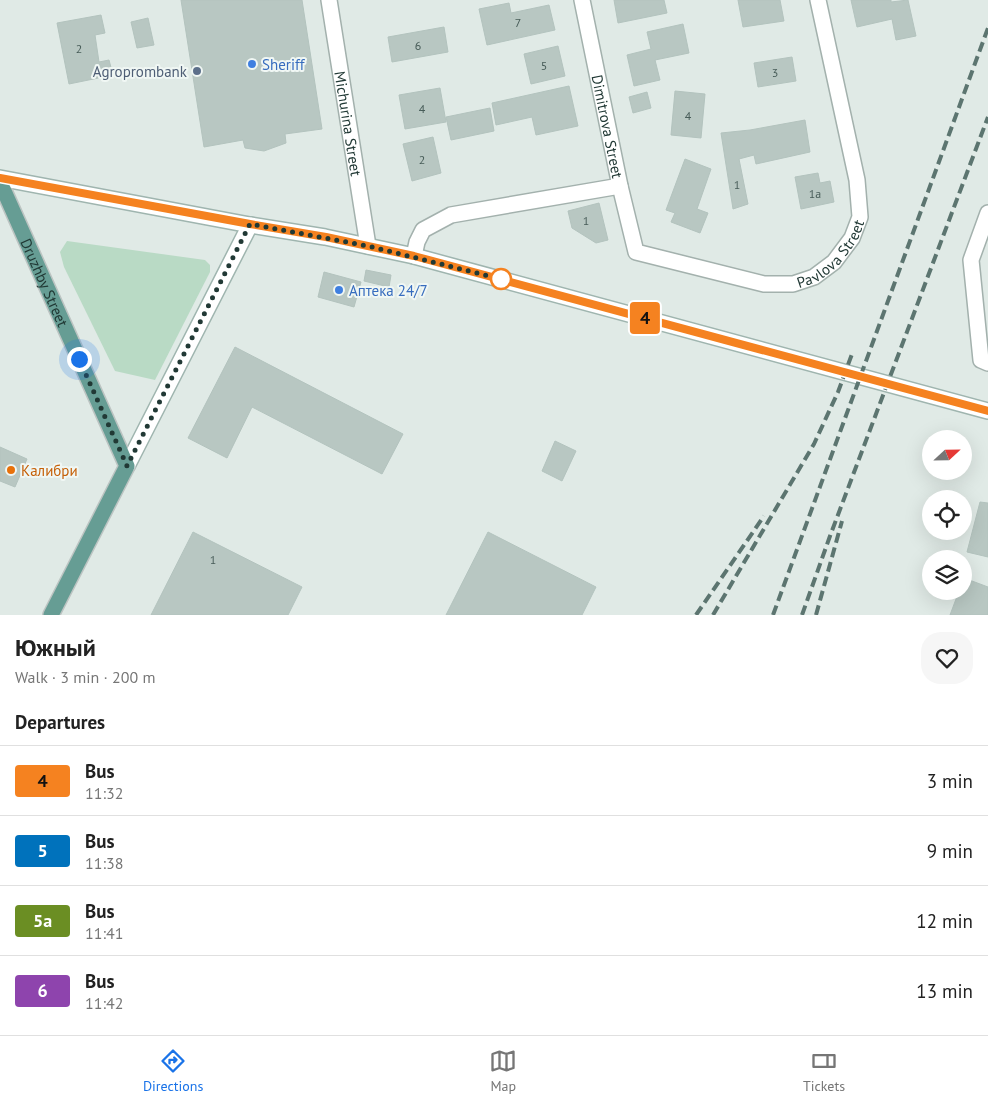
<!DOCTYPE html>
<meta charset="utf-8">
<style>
body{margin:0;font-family:"PT Sans",sans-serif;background:#f6f6f6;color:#222;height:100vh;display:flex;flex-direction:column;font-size:19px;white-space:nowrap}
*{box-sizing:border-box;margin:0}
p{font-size:16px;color:#767676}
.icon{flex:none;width:28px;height:28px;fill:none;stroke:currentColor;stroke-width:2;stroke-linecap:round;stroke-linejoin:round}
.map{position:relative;height:615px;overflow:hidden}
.panel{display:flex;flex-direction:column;background:#fff;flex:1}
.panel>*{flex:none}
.badge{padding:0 10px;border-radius:4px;font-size:18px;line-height:32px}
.needle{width:32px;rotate:68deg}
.controls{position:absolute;left:922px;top:430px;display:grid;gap:10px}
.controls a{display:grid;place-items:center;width:50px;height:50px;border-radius:50%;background:#fff;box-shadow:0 5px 20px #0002;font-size:25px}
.you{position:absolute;width:25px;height:25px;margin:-12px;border:4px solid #fff;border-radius:50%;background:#1a73e8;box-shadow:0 0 0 8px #1a73e833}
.map>.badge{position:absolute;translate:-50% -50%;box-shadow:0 0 0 2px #fff}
h2{padding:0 15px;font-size:19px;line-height:45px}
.round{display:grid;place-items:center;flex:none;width:52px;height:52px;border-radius:20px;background:#f6f6f6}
.summary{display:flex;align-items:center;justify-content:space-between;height:85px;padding:0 15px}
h1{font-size:24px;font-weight:700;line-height:38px}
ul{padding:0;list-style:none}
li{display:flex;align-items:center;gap:15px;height:70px;padding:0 15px;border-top:1px solid #e0e0e0}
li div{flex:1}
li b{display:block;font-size:19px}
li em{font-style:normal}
li .badge{min-width:55px;font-weight:700;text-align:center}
.tab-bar{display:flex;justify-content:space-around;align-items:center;height:70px;border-top:1px solid #e0e0e0;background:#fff;font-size:14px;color:#767676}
.tab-bar a{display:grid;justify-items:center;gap:2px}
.tab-bar .on{color:#1a73e8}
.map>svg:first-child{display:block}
.green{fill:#b9dac5}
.building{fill:#b8c7c2;stroke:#b3c3be}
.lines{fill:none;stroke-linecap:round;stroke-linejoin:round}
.street-casing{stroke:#a3b1ad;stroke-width:18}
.secondary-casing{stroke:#9fb5af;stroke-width:18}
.primary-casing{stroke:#bcc4c2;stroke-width:18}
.street{stroke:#fff;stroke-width:15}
.secondary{stroke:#fff;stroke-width:15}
.primary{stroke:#669d94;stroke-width:15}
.rail{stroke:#5c7570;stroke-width:4;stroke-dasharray:10 5;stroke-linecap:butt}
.line-casing{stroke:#fff;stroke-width:11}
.line{stroke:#f58220;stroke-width:8}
.walk{stroke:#213935;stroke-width:5;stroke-dasharray:0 9}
.shop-dot{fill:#3f7fe0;stroke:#f0f7f4;stroke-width:2}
.service-dot{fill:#5c6f8a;stroke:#f0f7f4;stroke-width:2}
.stop-dot{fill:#fff;stroke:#f58220;stroke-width:2.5}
.food-dot{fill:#e8710a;stroke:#f0f7f4;stroke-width:2}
.labels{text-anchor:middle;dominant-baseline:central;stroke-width:4;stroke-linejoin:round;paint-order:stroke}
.number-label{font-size:12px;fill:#475c58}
.shop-label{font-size:15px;fill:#366cbe;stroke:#f0f7f4;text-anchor:start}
.service-label{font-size:15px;fill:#4e5e75;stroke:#f0f7f4;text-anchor:end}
.street-label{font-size:15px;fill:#213935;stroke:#f0f7f4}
.food-label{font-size:15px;fill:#c56008;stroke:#f0f7f4;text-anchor:start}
</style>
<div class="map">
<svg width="988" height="615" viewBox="0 0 988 615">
<rect width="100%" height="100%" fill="#e0eae6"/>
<path class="green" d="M 67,241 L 205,260 L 210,265 L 210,272 L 155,380 L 115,371 L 64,267 L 60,252 Z"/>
<g class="building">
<path d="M 181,0 L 302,0 L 322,129 L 285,134 L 286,143 L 264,151 L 245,148 L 243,140 L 204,147 Z"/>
<path d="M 614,0 L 664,0 L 667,13 L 618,23 Z"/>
<path d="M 738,0 L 780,0 L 784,21 L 743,27 Z"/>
<path d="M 851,0 L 891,0 L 891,2 L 908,0 L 916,36 L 896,40 L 892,19 L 857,27 Z"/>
<path d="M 509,3 L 511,13 L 549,5 L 555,30 L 487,45 L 479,9 Z"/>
<path d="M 101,15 L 105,33 L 95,35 L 99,62 L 109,60 L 113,75 L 69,84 L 57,23 Z"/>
<path d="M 148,18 L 154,45 L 137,48 L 131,22 Z"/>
<path d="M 683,24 L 689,53 L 655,60 L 660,80 L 634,86 L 627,55 L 651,49 L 647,32 Z"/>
<path d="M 444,27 L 448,52 L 392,62 L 388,37 Z"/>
<path d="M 558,46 L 565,76 L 531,84 L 524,54 Z"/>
<path d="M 792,57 L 796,81 L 758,87 L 754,63 Z"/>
<path d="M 569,86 L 578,126 L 536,135 L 532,117 L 496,125 L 492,103 Z"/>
<path d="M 440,88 L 446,122 L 405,129 L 399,95 Z"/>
<path d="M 675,91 L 705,94 L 701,138 L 671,135 Z"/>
<path d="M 647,92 L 651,108 L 633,113 L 629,97 Z"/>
<path d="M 490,108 L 494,131 L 451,140 L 446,117 Z"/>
<path d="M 805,120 L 810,152 L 756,164 L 754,155 L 739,159 L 748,204 L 733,209 L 721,133 L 750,130 Z"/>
<path d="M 433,137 L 441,173 L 412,181 L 403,144 Z"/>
<path d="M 685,159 L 711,169 L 697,209 L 708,213 L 700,233 L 671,222 L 675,213 L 666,210 Z"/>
<path d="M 818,173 L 820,183 L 830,181 L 834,202 L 801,209 L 795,177 Z"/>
<path d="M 599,203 L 608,240 L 596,243 L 572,228 L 568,211 Z"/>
<path d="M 366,270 L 391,275 L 389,287 L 364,281 Z"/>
<path d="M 324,272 L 361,282 L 354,307 L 318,297 Z"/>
<path d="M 235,347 L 403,434 L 382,474 L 252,407 L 227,458 L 188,438 Z"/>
<path d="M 555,441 L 576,451 L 562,481 L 542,471 Z"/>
<path d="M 0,447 L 27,459 L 15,487 L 0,481 Z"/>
<path d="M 980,502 L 988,503 L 988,557 L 967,552 Z"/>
<path d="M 193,532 L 302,587 L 288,615 L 151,615 Z"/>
<path d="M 488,532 L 596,587 L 582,615 L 446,615 Z"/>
<path d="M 964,578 L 988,587 L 988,615 L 950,615 L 959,591 L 964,591 Z"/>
</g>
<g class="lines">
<defs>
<g id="street">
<path id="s1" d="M 329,0 L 368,246"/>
<path id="s2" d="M 582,0 L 620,186 L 636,252 L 764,284 L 793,284 L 814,277 L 834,262 L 852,238 L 860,217 L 857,180 L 818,0"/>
<path d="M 988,213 L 971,260 L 981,360 L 988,363"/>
<path d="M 414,256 L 417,242 L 423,230 L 451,215 L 620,186"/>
</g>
<g id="secondary">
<path d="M 0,178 L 250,225 L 325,237 L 414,256 L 988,411"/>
<path d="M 127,466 L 250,225"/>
</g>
<g id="primary">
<path id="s3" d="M 0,182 L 127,466 L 51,615"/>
</g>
</defs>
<use href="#street" class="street-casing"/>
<use href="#secondary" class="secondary-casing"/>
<use href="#primary" class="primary-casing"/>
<use href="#street" class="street"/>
<use href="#secondary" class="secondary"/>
<use href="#primary" class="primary"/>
<g class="rail">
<path d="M 696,615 L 764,516"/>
<path d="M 713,615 L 814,444 L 838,392 L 852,354"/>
<path d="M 773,615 L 988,28"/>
<path d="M 802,615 L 830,536 L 988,117"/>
<path d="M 816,615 L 842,521"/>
</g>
</g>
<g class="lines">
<defs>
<path id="line" d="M 0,178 L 250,224 L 326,237 L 414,256 L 988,411"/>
</defs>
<use href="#line" class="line-casing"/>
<use href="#line" class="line"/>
<path class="walk" d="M 79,359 L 127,466 L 250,224 L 368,246 L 501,279"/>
</g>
<g class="shop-dot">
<circle cx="252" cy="64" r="5"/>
<circle cx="339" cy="290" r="5"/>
</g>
<circle class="service-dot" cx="197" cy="71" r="5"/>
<circle class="stop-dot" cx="501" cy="279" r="10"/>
<circle class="food-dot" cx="11" cy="470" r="5"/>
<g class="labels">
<g class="number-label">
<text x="518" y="22">7</text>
<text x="418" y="45">6</text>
<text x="79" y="48">2</text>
<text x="544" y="65">5</text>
<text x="775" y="72">3</text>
<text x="422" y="108">4</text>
<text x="688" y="115">4</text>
<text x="422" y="159">2</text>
<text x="737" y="184">1</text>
<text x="815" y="193">1а</text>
<text x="586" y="220">1</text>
<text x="213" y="559">1</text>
</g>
<g class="shop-label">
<text x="262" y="64">Sheriff</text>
<text x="349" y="290">Аптека 24/7</text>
</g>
<g class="service-label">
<text x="187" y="71">Agroprombank</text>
</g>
<g class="street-label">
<text stroke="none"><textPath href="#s1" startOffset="125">Michurina Street</textPath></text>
<text stroke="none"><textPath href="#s2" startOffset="129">Dimitrova Street</textPath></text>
<text stroke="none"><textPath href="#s2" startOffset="469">Pavlova Street</textPath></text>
<text stroke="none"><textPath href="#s3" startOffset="110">Druzhby Street</textPath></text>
</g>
<g class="food-label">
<text x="21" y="470">Калибри</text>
</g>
</g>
</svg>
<div class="controls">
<a><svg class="needle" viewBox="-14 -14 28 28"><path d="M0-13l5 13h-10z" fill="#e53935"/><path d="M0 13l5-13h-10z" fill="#767676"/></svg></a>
<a><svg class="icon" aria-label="locate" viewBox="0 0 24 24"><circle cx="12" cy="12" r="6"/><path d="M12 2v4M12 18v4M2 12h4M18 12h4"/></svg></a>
<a><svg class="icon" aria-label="layers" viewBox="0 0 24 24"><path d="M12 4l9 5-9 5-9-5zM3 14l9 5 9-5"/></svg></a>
</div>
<div class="you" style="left:79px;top:359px"></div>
<b class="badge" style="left:645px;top:318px;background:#f58220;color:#111">4</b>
</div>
<section class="panel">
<div class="summary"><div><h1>Южный</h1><p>Walk · 3 min · 200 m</p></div><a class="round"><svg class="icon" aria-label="heart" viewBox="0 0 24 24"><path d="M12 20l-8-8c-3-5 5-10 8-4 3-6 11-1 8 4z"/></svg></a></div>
<h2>Departures</h2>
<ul>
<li><span class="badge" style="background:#f58220;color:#111">4</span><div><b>Bus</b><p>11:32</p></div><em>3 min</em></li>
<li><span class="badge" style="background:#0072bc;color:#fff">5</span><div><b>Bus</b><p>11:38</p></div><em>9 min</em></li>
<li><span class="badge" style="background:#6b8e23;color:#fff">5а</span><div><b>Bus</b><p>11:41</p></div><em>12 min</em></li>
<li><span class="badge" style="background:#8e44ad;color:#fff">6</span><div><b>Bus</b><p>11:42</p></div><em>13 min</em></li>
</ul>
</section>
<nav class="tab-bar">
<a class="on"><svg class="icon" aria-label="directions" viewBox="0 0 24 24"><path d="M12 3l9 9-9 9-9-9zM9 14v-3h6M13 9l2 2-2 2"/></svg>Directions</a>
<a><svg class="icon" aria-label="map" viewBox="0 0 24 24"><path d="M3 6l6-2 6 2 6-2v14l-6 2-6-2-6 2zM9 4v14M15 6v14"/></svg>Map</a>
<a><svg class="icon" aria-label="tickets" viewBox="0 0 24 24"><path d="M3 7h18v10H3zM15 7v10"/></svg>Tickets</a>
</nav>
